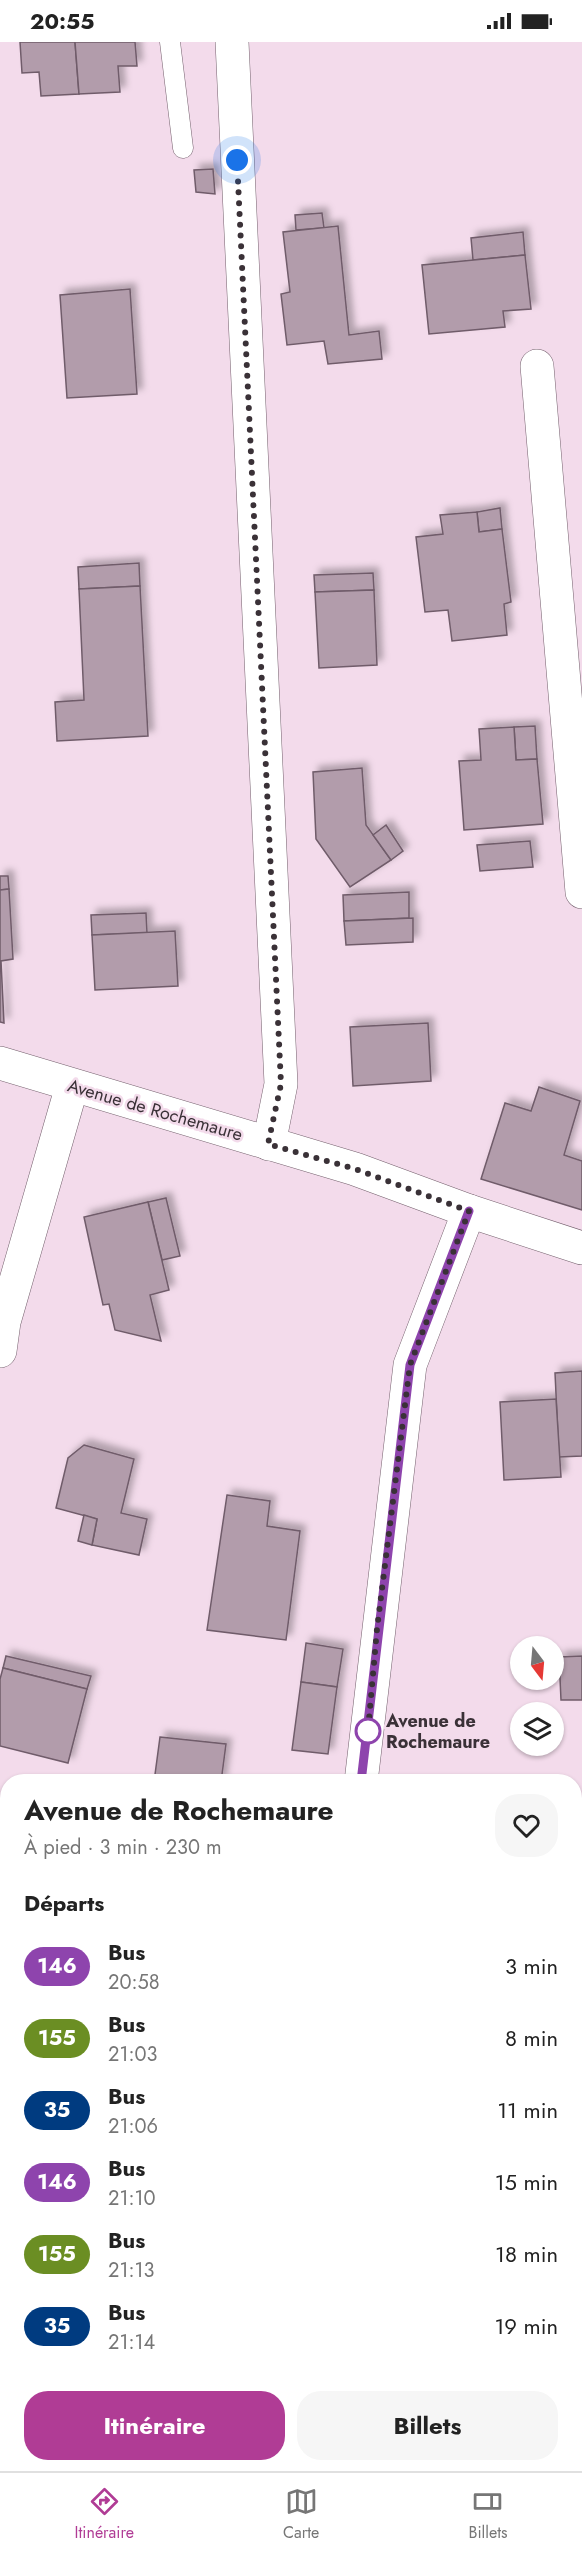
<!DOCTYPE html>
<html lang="fr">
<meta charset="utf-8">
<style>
body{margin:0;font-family:Jost,sans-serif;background:#f6f6f6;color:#222;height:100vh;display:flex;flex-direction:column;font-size:22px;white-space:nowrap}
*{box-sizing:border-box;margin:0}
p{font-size:20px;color:#767676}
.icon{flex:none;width:33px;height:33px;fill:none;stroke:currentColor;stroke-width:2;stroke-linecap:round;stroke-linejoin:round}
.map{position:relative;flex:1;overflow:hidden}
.drawer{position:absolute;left:0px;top:1732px;width:582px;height:698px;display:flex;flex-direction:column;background:#fff;border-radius:24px 24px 0 0;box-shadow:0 2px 4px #0004}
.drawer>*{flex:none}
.badge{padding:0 12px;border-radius:20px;font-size:21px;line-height:39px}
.needle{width:39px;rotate:164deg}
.fabs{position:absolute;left:510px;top:1594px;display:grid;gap:12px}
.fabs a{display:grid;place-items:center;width:54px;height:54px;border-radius:50%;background:#fff;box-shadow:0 2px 4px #0004;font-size:30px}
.you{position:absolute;width:30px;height:30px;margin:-15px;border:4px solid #fff;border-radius:50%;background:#1a73e8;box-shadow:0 0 0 9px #1a73e833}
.map>.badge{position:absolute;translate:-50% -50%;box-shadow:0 0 0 3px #fff}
h2{padding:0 24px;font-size:22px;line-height:54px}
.round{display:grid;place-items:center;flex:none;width:63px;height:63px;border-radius:24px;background:#f6f6f6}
.head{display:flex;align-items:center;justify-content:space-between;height:102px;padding:0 24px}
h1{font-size:28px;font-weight:700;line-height:45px}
.button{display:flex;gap:12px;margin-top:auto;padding:12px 24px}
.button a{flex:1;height:69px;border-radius:24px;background:#b03c95;color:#fff;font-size:24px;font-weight:700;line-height:69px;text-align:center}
.button a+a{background:#f6f6f6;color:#222}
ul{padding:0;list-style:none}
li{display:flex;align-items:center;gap:18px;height:72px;padding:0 24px}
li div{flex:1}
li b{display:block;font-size:22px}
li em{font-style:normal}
li .badge{min-width:66px;font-weight:700;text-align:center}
.status{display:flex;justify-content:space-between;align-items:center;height:42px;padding:0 30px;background:#fff;direction:ltr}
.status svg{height:16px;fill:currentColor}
.menu{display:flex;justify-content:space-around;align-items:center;height:84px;border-top:2px solid #e0e0e0;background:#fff;font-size:16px;color:#767676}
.menu a{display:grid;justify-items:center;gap:3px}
.menu .selected{color:#b03c95}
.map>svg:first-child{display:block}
.building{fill:#b29cab;stroke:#705c6a;stroke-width:1.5;filter:url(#shadow)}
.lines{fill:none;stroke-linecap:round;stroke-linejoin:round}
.lane-casing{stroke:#74606d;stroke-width:21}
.street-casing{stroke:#74606d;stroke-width:34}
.secondary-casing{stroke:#74606d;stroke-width:34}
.lane{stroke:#fff;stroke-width:20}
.street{stroke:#fff;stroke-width:33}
.secondary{stroke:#fff;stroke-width:33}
.line-casing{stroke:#fff;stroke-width:14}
.line{stroke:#8e44ad;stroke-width:9}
.walk{stroke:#3a3137;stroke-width:6;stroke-dasharray:0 10.8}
.stop-dot{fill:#fff;stroke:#8e44ad;stroke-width:3}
.labels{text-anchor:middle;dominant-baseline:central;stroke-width:5;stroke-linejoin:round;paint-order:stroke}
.street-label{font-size:18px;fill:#3a3137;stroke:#f3dbeb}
.stop-label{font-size:18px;font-weight:bold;fill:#3a3137;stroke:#f3dbeb;text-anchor:start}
</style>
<div class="status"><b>20:55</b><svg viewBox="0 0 49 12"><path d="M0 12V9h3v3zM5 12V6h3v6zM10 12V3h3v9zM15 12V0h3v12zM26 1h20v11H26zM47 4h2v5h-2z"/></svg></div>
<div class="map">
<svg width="582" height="2429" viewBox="0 0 582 2429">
<defs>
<filter id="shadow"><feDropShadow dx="5.5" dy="-5.5" stdDeviation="3" flood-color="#0004"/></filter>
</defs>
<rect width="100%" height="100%" fill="#f3dbeb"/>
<g class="building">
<path d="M 20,0 L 75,0 L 79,52 L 41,54 L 39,30 L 22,31 Z"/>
<path d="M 75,0 L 135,0 L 137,24 L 118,24 L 120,50 L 79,52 Z"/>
<path d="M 213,127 L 215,152 L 196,150 L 194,128 Z"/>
<path d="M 322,171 L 324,186 L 296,188 L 295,173 Z"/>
<path d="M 338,184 L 349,293 L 379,289 L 382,317 L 328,322 L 324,299 L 287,303 L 281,252 L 290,250 L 283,190 Z"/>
<path d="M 523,190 L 525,213 L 473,218 L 471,196 Z"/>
<path d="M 525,213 L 531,267 L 503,269 L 505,285 L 429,292 L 422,223 Z"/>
<path d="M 130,247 L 137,352 L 67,356 L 60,253 Z"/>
<path d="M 500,466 L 502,487 L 479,490 L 477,470 Z"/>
<path d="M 477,470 L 479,490 L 502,487 L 511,560 L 504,562 L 507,593 L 452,599 L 448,568 L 425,570 L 416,495 L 443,492 L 440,473 Z"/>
<path d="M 139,521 L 140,544 L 79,547 L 78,525 Z"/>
<path d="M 373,531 L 374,548 L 315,550 L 314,533 Z"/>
<path d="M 140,544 L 148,694 L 57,699 L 55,660 L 84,658 L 79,547 Z"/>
<path d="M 374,548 L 377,623 L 319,626 L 315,550 Z"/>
<path d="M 535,684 L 537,717 L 516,718 L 514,685 Z"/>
<path d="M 514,685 L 516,718 L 537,717 L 543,782 L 464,788 L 459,719 L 481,718 L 479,687 Z"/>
<path d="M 362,726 L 366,783 L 391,818 L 350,845 L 316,797 L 313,730 Z"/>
<path d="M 386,783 L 403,809 L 391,818 L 373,793 Z"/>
<path d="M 530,799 L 533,825 L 480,829 L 477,803 Z"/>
<path d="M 0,834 L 8,834 L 9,847 L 0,848 Z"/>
<path d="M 9,847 L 13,917 L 1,919 L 4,981 L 0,980 L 0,848 Z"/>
<path d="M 409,850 L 409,876 L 344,879 L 343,853 Z"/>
<path d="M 146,871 L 147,891 L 92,893 L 91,873 Z"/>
<path d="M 413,876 L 413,900 L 346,903 L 344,879 Z"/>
<path d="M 175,889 L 178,944 L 95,948 L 92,893 Z"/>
<path d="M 428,981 L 431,1039 L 353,1044 L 350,985 Z"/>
<path d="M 539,1045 L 580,1059 L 564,1113 L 582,1119 L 582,1168 L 481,1137 L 505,1061 L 531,1069 Z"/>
<path d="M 166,1156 L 180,1214 L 162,1218 L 148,1160 Z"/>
<path d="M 148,1160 L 169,1248 L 150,1253 L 161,1299 L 115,1288 L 109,1262 L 103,1263 L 84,1175 Z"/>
<path d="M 582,1329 L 582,1414 L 559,1415 L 555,1331 Z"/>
<path d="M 556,1357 L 561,1435 L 504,1438 L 500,1360 Z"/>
<path d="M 84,1403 L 134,1417 L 121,1471 L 147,1477 L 139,1513 L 92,1503 L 97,1477 L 56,1466 L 68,1416 Z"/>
<path d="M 227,1453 L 270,1459 L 267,1484 L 300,1489 L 286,1598 L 207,1588 Z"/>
<path d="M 84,1473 L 97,1477 L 92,1503 L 78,1499 Z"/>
<path d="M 306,1601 L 343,1607 L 337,1645 L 301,1640 Z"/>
<path d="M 6,1614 L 91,1634 L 87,1647 L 3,1626 Z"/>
<path d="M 582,1614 L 582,1658 L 561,1658 L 559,1615 Z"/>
<path d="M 3,1626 L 87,1647 L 68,1721 L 0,1704 L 0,1637 Z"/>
<path d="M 301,1640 L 337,1645 L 328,1712 L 292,1708 Z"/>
<path d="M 160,1695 L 226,1702 L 221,1740 L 154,1740 Z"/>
<path d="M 2,1783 L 8,1784 L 8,1802 L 0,1800 Z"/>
<path d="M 0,1800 L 8,1802 L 8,1879 L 0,1877 Z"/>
<path d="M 582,1825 L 582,1930 L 574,1931 L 574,1826 Z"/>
<path d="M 577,2237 L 579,2256 L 582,2256 L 582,2327 L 574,2328 L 574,2238 Z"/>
<path d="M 1,2357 L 8,2358 L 8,2385 L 0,2383 Z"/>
</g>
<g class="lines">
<defs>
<path id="lane" d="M 170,0 L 183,106"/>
<g id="street">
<path d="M 232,0 L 281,1042 L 269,1102"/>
<path d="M 537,324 L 582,850"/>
<path d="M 0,1309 L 4,1280 L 72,1044"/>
<path d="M 361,1740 L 410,1323 L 469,1169"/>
<path d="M 0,1987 L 8,1991"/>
<path d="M 574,2400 L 582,2399"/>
<path d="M 416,2422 L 416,2429"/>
</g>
<path id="secondary" d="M 0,1021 L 355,1127 L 469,1169 L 582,1206"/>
</defs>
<use href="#lane" class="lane-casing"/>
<use href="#street" class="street-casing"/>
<use href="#secondary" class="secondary-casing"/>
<use href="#lane" class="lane"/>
<use href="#street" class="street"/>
<use href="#secondary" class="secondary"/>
</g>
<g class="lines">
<defs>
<path id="line" d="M 361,1740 L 410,1323 L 469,1169"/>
</defs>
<use href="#line" class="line-casing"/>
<use href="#line" class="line"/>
<path class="walk" d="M 237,118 L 281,1042 L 268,1102 L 355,1127 L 469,1169 L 410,1323 L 377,1587 L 368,1689"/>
</g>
<circle class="stop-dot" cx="368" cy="1689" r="12"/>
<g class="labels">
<g class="street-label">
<text transform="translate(155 1068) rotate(16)">Avenue de Rochemaure</text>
</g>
<g class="stop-label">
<text x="386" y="1679">Avenue de<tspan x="386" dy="21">Rochemaure</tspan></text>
</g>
</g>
</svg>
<div class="fabs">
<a><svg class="needle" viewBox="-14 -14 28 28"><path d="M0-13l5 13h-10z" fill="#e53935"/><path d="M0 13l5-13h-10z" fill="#767676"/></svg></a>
<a><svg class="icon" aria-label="layers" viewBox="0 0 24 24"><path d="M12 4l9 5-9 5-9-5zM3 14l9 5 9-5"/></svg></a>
</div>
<div class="you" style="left:237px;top:118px"></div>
<section class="drawer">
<div class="head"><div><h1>Avenue de Rochemaure</h1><p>À pied · 3 min · 230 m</p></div><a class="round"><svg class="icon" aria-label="heart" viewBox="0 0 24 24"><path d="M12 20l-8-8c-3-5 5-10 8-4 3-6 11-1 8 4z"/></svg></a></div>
<h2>Départs</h2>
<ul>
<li><span class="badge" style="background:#8e44ad;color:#fff">146</span><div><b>Bus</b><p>20:58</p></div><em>3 min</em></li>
<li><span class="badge" style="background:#6b8e23;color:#fff">155</span><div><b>Bus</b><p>21:03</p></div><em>8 min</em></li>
<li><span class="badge" style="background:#003b80;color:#fff">35</span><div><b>Bus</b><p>21:06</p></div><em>11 min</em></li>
<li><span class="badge" style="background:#8e44ad;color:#fff">146</span><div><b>Bus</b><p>21:10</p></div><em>15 min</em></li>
<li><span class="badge" style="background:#6b8e23;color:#fff">155</span><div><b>Bus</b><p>21:13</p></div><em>18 min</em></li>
<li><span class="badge" style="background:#003b80;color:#fff">35</span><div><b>Bus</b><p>21:14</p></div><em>19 min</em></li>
</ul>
<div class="button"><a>Itinéraire</a><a>Billets</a></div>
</section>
</div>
<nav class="menu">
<a class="selected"><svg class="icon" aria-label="directions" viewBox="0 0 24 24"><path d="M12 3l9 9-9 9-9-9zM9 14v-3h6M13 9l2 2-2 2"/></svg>Itinéraire</a>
<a><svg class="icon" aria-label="map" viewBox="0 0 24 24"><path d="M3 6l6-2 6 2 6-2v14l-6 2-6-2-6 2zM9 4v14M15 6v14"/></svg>Carte</a>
<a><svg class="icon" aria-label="tickets" viewBox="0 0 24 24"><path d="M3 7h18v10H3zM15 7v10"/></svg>Billets</a>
</nav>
